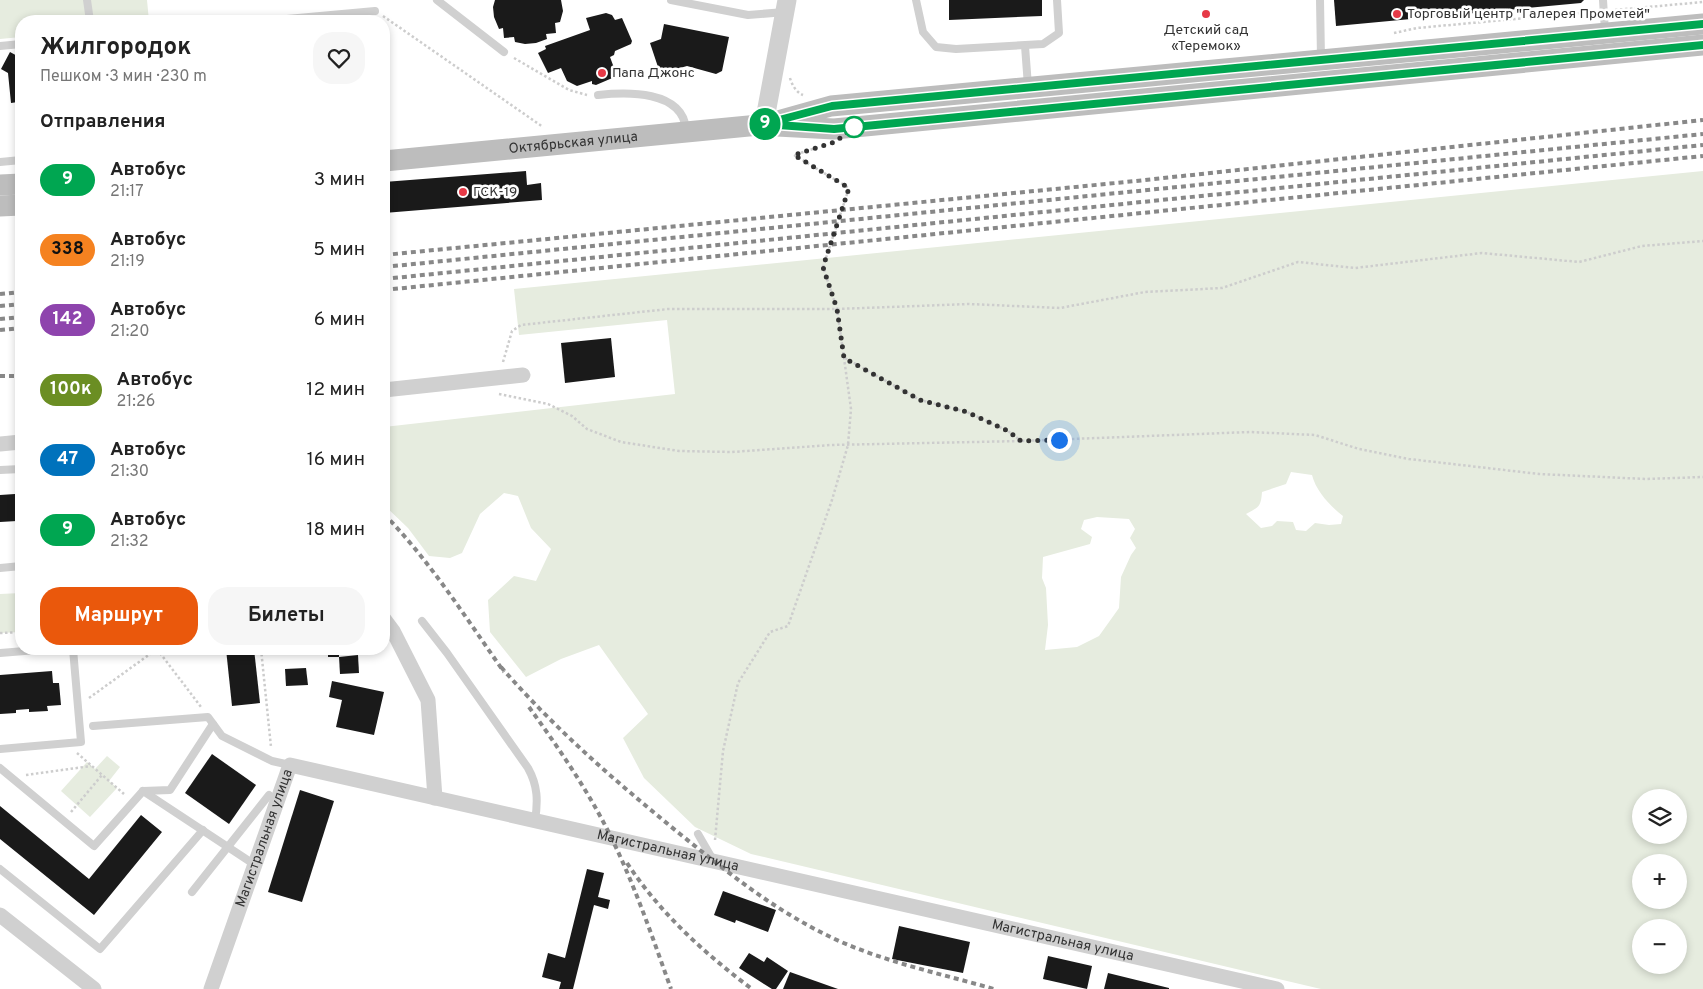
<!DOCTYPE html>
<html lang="ru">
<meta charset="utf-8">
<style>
body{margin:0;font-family:Overpass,sans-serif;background:#f6f6f6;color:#222;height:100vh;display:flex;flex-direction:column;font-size:19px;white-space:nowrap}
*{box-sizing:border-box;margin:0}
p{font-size:16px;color:#767676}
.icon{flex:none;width:28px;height:28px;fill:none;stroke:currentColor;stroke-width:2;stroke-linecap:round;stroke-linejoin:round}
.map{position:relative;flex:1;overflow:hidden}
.drawer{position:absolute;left:15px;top:15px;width:375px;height:640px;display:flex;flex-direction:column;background:#fff;border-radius:20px;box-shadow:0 2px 8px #0003}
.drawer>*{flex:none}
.badge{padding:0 10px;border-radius:16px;font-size:18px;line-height:32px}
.tools{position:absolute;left:1632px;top:789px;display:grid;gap:10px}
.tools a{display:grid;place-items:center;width:55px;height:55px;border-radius:50%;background:#fff;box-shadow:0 2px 8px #0003;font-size:25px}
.you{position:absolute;width:25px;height:25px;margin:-12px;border:4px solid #fff;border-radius:50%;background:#1a73e8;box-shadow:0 0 0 8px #1a73e833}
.map>.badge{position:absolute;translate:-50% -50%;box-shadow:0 0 0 2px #fff}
h2{padding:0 25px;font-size:19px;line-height:45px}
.round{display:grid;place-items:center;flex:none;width:52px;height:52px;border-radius:20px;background:#f6f6f6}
.headline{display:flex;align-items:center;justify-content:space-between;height:85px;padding:0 25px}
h1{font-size:24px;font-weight:700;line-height:38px}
.action{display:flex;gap:10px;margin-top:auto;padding:10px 25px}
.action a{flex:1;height:58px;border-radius:20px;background:#ea580c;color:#fff;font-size:20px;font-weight:700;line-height:58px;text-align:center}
.action a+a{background:#f6f6f6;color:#222}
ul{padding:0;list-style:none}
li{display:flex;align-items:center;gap:15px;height:70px;padding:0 25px}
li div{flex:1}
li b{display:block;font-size:19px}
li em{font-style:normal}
li .badge{min-width:55px;font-weight:700;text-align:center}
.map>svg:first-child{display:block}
.green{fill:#e6ecdf;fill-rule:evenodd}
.building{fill:#1a1a1a}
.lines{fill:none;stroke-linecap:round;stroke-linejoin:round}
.path{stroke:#cdcdcd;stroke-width:2.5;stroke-dasharray:2.5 2.5;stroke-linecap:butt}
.service{stroke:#d0d0d0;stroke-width:8}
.minor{stroke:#d0d0d0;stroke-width:15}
.tertiary{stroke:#d0d0d0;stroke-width:19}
.secondary{stroke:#bdbdbd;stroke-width:21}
.rail{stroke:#888;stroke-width:4;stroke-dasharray:5 4;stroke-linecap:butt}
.line-casing{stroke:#fff;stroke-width:11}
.line{stroke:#00a651;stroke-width:8}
.walk{stroke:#333;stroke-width:5;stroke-dasharray:0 9}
.poi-dot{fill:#e63946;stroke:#fff;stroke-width:2}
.stop-dot{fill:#fff;stroke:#00a651;stroke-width:2.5}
.labels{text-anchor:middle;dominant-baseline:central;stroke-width:5;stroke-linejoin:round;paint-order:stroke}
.poi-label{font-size:14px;fill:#333;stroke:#fff;text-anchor:start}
.street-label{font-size:14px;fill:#333;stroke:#fff}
</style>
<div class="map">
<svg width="1703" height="989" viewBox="0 0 1703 989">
<rect width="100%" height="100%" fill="#fff"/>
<g class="green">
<path d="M 0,0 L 147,0 L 149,21 L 21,21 L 21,37 L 0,39 Z"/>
<path d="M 1703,171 L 1703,989 L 1321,989 L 751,854 L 695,827 L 644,778 L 623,738 L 648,714 L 599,645 L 561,659 L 526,677 L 490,632 L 488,600 L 514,576 L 536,581 L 551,549 L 531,528 L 518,496 L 504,493 L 480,514 L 462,553 L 450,558 L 429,556 L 408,528 L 384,505 L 384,427 L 675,394 L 667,320 L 519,335 L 514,289 ZM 1291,472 L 1312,475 C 1316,491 1330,506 1343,516 L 1341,524 L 1329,525 L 1315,523 L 1306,531 L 1296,530 L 1293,522 L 1277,521 L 1272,526 L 1261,528 L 1246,514 C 1258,507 1261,508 1262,492 L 1286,484 ZM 1097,517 L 1129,519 L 1135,529 L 1130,538 L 1136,548 L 1131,555 L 1121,577 L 1119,608 L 1099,636 L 1077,647 L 1045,650 L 1048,625 L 1046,588 L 1042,578 L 1043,557 L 1090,544 L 1092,537 L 1081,529 L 1084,520 ZM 1641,798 L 1679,798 L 1679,835 L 1641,835 ZM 1679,862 L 1679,900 L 1641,900 L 1641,862 ZM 1641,928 L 1679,928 L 1679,965 L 1641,965 Z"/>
<path d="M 21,593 L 21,632 L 0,633 L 0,594 Z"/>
<path d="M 107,756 L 120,767 L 109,781 L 117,788 L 90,817 L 61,791 L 87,762 L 95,769 Z"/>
</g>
<g class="building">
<path d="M 495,0 L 561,0 L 563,11 L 560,22 L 555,23 L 556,33 L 546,34 L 547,39 L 536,43 L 525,44 L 515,42 L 514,37 L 504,38 L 503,28 L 499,29 L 494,17 L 493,7 Z"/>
<path d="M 949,0 L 1042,0 L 1042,16 L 949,20 Z"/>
<path d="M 1334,0 L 1584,0 L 1581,3 L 1336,26 Z"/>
<path d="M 606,13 L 612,15 L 615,20 L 622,18 L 632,41 L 631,44 L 615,51 L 614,55 L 610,57 L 617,76 L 596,85 L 592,84 L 592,81 L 577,86 L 567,81 L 561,68 L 548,73 L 538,53 L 546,49 L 545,46 L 590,30 L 586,18 Z"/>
<path d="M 664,24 L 729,37 L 722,71 L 716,74 L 687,66 L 666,72 L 659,70 L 650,43 L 661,39 Z"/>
<path d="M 10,52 L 21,58 L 21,115 L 19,114 L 18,102 L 11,103 L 8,73 L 1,69 Z"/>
<path d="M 526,171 L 527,185 L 541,183 L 542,200 L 384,213 L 384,182 Z"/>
<path d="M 611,338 L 615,377 L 565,383 L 561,343 Z"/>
<path d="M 15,494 L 17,521 L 0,522 L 0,495 Z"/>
<path d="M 226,649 L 254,649 L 260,703 L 232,706 Z"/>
<rect x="328" y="649" width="11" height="8"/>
<path d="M 358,655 L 359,673 L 340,674 L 339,657 Z"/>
<path d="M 306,668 L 308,685 L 286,686 L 285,669 Z"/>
<path d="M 52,671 L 53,683 L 59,683 L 61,705 L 47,706 L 48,711 L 29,712 L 29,709 L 16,710 L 16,713 L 0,714 L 0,675 Z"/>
<path d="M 332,681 L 384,692 L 374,735 L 336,727 L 342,700 L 329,697 Z"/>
<path d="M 212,754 L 256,785 L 229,824 L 185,793 Z"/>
<path d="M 300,790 L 334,801 L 302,902 L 268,892 Z"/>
<path d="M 0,806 L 89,879 L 141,815 L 162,832 L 94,915 L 0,839 Z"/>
<path d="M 587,869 L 604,873 L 598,897 L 610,900 L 608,909 L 594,905 L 573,989 L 559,989 L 561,982 L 542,977 L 548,953 L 565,958 Z"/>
<path d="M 723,891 L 776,910 L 768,932 L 736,920 L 735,923 L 714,915 Z"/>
<path d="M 899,926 L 970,942 L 963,973 L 892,959 Z"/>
<path d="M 749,953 L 764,962 L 767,957 L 788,971 L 776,989 L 772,989 L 739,968 Z"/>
<path d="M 1048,956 L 1092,966 L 1087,989 L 1043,979 Z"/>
<path d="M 790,972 L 838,989 L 783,989 Z"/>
<path d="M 1108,973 L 1169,988 L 1169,989 L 1104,989 Z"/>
</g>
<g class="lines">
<g class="path">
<path d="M 1615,10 L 1703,2"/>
<path d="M 383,16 L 543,127"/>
<path d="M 1394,33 L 1417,28 L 1592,12"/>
<path d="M 514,58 L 569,90 L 587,95"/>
<path d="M 790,78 C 792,85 796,92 803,95"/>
<path d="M 845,358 L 920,400 L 967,412 L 1008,431 L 1020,440"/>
<path d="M 503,362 L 512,331 L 521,325 L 668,309 L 837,309 L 969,304 L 1060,308 L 1145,292 L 1222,288 L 1298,262 L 1355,268 L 1482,253 L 1579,262 L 1642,246 L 1703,241"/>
<path d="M 499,394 L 548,404 L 572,416 L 587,429 L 621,442 L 679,451 L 732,452 L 831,445 L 1021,441 L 1250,432 L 1315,435 L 1359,449 L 1409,459 L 1539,474 L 1646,479 L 1703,477"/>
<path d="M 0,633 L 21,632"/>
<path d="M 157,649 L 201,707"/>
<path d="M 261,649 L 271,747"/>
<path d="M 89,698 L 157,649"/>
<path d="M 77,753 L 124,794"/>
<path d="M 26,775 L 91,766"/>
<path d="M 71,812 L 102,775"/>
<path d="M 715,840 L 723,751 L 738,683 L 770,632 L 788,626 L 832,500 L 848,445 L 851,409 L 844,358 L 837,309 L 823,267 L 849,188 L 794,155 L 819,147"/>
</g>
<g class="service">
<path d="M 87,0 L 90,21"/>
<path d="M 437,0 L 504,52"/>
<path d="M 671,0 L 748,15 L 785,12"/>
<path d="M 916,0 L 923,32 L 936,47 L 956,49 L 1043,44 L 1059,33 L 1057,0"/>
<path d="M 1320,0 L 1321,58"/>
<path d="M 1603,0 L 1605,31"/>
<path d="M 265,21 L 375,11"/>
<path d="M 0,46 L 21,44"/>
<path d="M 1025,46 L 1028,86"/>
<path d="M 598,95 C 627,92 682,90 686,129"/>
<path d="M 0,162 L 21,160"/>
<path d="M 0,470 L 21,469"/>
<path d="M 0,568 L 21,566"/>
<path d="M 422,621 L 447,653 L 528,768 C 538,786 538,801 535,821"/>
<path d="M 0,653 L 49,649"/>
<path d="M 93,726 L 208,717 L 222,736 L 272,761 L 290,765"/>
<path d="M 0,749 L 81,742 L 73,649"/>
<path d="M 0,768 L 94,846 L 143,791 L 255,865"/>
<path d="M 143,791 L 170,790 L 213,724"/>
<path d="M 698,834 L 713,860"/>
<path d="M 0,869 L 100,949 L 203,830"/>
<path d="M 192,892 L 269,795"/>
</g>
<g class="minor">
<path d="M 384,390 L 523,375"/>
<path d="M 0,444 L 21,442"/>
<path d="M 384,619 L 393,631 L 428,700 L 435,798"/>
<path d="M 0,915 L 94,989"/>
<path id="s1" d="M 211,989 L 290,765 L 1277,989"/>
</g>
<path class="tertiary" d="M 764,124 L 787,0"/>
<g class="secondary">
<path d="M 781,120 L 831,106 L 1703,24"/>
<path id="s2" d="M 384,161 L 759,125 L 834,129 L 1703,45"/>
<path d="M 0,185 L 21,184"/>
<path d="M 0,206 L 21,205"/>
</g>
<g class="rail">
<path d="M 384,255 L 1136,181 L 1703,120"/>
<path d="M 384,267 L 1703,134"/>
<path d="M 384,279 L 1703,145"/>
<path d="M 384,290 L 1703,156"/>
<path d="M 0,294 L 21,292"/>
<path d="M 0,306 L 21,304"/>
<path d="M 0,319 L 21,317"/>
<path d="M 0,330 L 21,328"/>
<path d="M 0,376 L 21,376"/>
<path d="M 384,514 C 430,561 466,618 504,672"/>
<path d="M 501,667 C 556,730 615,781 680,834 C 732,876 778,913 839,941 C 889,963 942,974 994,989"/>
<path d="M 529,707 C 557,746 585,786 607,829 C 633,880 652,936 671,989"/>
<path d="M 627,863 C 660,913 704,953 752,989"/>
</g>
</g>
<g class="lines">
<defs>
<path id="line" d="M 1703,24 L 832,106 L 764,124 L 834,129 L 1703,45"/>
</defs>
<use href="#line" class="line-casing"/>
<use href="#line" class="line"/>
<path class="walk" d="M 854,127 L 835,142 L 794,155 L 849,188 L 823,267 L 837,309 L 844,358 L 920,400 L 967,412 L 1008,431 L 1021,441 L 1059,440"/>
</g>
<g class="poi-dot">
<circle cx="1206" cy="14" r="5"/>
<circle cx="1397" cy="14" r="5"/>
<circle cx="602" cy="73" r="5"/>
<circle cx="463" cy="192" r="5"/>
</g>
<circle class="stop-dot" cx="854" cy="127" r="10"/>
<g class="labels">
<g class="poi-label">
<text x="1407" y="14">Торговый центр "Галерея Прометей"</text>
<text x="1206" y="30" text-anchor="middle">Детский сад<tspan x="1206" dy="16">«Теремок»</tspan></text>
<text x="612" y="73">Папа Джонс</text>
<text x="473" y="192">ГСК-19</text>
</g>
<g class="street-label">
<text stroke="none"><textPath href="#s2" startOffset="190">Октябрьская улица</textPath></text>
<text stroke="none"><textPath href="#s1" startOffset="160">Магистральная улица</textPath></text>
<text stroke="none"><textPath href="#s1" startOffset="625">Магистральная улица</textPath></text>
<text stroke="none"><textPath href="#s1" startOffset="1030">Магистральная улица</textPath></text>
</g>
</g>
</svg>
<div class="tools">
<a><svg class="icon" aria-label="layers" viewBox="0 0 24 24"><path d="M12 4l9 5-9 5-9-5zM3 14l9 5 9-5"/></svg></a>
<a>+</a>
<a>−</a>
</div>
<div class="you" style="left:1059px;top:440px"></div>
<b class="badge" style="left:765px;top:124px;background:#00a651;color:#fff">9</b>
<section class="drawer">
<div class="headline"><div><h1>Жилгородок</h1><p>Пешком · 3 мин · 230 m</p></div><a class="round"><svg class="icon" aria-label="heart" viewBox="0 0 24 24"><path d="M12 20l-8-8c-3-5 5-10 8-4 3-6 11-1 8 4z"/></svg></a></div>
<h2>Отправления</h2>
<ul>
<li><span class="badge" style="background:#00a651;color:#fff">9</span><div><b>Автобус</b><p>21:17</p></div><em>3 мин</em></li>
<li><span class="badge" style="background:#f58220;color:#111">338</span><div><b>Автобус</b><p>21:19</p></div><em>5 мин</em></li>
<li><span class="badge" style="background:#8e44ad;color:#fff">142</span><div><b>Автобус</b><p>21:20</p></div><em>6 мин</em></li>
<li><span class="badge" style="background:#6b8e23;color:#fff">100к</span><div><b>Автобус</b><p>21:26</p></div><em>12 мин</em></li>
<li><span class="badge" style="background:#0072bc;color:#fff">47</span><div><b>Автобус</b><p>21:30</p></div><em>16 мин</em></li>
<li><span class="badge" style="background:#00a651;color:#fff">9</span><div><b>Автобус</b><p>21:32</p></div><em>18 мин</em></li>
</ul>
<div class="action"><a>Маршрут</a><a>Билеты</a></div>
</section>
</div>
